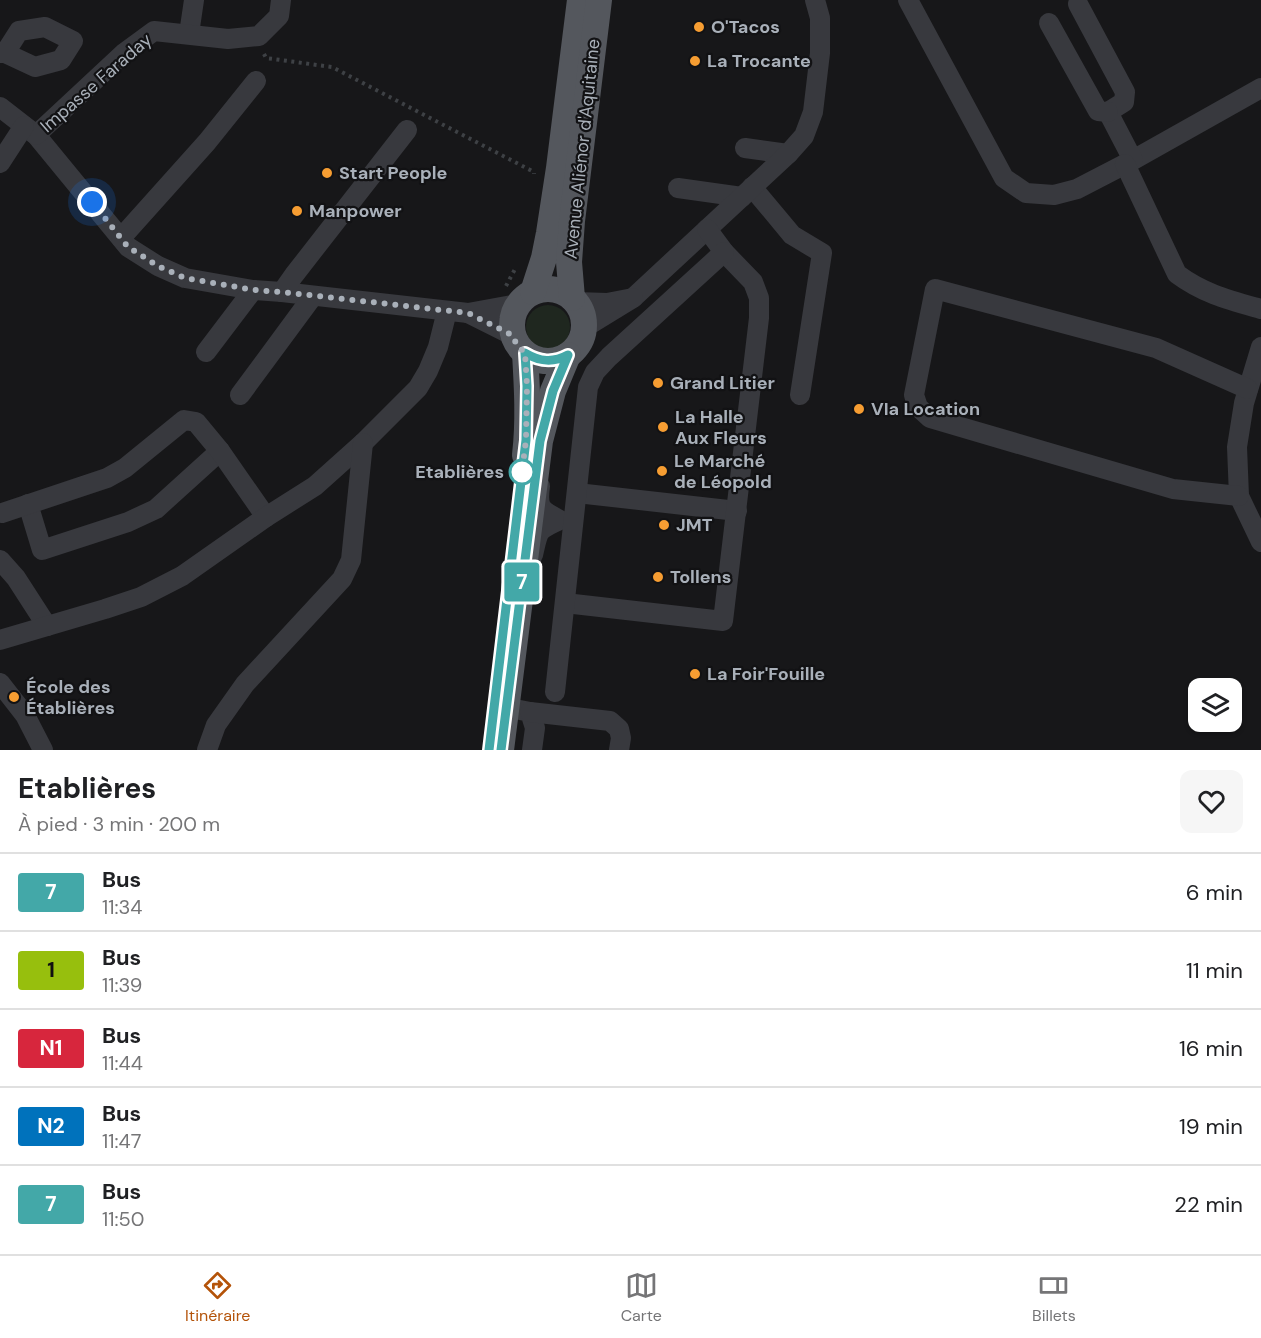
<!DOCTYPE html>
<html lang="fr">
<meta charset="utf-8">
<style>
body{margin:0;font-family:"DM Sans",sans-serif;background:#f6f6f6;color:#202124;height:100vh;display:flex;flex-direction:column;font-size:22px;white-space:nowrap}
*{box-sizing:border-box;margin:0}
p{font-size:20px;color:#757577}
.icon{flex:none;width:33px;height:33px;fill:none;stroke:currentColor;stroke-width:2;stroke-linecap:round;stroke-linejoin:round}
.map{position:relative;height:750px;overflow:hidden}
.side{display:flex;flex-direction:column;background:#fff;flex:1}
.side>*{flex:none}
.badge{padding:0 12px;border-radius:4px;font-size:21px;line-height:39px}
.controls{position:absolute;left:1188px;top:678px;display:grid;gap:12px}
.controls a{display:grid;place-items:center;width:54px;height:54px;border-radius:12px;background:#fff;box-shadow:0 2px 4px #0004;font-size:30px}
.you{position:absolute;width:30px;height:30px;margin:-15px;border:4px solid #fff;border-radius:50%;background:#1a73e8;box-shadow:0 0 0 9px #1a73e833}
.map>.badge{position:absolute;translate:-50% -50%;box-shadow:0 0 0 3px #fff}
.round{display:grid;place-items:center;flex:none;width:63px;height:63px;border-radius:12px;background:#f6f6f6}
.summary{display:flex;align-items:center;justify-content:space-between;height:102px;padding:0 18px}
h1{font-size:28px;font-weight:700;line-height:45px}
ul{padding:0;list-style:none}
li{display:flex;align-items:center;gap:18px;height:78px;padding:0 18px;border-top:2px solid #e0e0e0}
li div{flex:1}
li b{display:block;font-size:22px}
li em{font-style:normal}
li .badge{min-width:66px;font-weight:700;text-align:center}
.tab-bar{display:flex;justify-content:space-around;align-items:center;height:84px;border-top:2px solid #e0e0e0;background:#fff;font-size:16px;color:#757577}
.tab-bar a{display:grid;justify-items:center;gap:3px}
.tab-bar .selected{color:#b45309}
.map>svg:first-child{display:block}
.green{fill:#1f271f}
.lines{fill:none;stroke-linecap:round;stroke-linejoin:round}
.path{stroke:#3e4145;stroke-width:4;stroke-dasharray:3 4.5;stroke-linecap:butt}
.minor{stroke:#38393e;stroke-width:20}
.major{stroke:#54575d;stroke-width:26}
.line-casing{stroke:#fff;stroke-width:14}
.line{stroke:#43a8a8;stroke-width:9}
.walk{stroke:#a9b0b9;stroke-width:6;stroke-dasharray:0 10.8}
.poi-dot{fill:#f69d32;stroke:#121214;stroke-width:2}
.stop-dot{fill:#fff;stroke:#43a8a8;stroke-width:3}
.labels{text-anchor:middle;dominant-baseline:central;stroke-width:4.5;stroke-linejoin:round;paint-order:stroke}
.poi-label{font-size:18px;font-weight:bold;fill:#a9b0b9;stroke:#121214;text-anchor:start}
.street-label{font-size:18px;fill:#a9b0b9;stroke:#121214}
.stop-label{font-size:18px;font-weight:bold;fill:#a9b0b9;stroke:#121214;text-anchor:end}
</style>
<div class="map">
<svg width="1261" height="750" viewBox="0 0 1261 750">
<rect width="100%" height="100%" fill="#171719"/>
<circle class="green" cx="548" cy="327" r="22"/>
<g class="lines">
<g class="path">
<path d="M 264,54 L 266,58 L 332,67 L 534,172 L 534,174"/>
<path d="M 506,286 L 515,269"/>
</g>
<g class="minor">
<path d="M 908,0 L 1004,178 L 1026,193 L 1054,195 L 1077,189 L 1133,160 L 1261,88"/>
<path d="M 1078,4 L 1125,92 L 1124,102 L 1108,112 L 1133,160"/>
<path d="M 1049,23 L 1098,111 L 1108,112"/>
<path d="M 189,34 L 194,0"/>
<path d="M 0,53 L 5,53 L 35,67 L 61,60 L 73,41 L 45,27 L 19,31 L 5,53"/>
<path d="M 0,107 L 36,135 L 128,247 L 158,266 L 185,278 L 253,290 L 282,292 L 468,313"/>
<path d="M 36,135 L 124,53 L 154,31 L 228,39 L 259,36 L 279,16 L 281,0"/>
<path d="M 745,148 L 788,154"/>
<path d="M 0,163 L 24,126"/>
<path d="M 1125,164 L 1177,274 C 1204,294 1229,300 1261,309"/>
<path d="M 752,187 L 792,235 L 822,253 L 800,395"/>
<path d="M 678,188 L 742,197"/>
<path d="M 121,238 L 207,142 L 256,81"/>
<path d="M 282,292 L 294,275 L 407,130"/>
<path d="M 633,298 L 788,154 L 804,136 L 813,112 L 820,53 L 820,18 L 815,0"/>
<path d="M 576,302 L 607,303 L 633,298 L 584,328"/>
<path d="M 512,335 L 468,313 L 518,304"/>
<path d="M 1261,347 L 1244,403 L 1237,447 L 1239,496 L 1261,542"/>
<path d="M 206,352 L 253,290"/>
<path d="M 240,395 L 313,296"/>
<path d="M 577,493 L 737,511"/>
<path d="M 1239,496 L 1173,489 L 930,418 L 918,407 L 914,395 L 935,289 L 1156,348 L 1248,389"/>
<path d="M 28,504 L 42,550 L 128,522 L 156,509 L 220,451"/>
<path d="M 2,513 L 107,478 L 125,468 L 184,420 L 196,422 L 220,451 L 266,517"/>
<path d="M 533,555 C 539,530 536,531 560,520 C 541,510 537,509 540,486"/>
<path d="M 0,560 L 16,578 L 47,626"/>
<path d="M 565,603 L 723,621 L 759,318 L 759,298 L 753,282 L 724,252 L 707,229"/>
<path d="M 0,640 L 105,609 L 141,597 L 182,576 L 266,517 L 315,486 L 363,443 L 418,388 L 428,371 L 438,347 L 447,311"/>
<path d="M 0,683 L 25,715 L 43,750"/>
<path d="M 555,692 L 588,387 L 595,372 L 609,357 L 724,252"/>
<path d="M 520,710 L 530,712 L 535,728 L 532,750"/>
<path d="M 530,712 L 610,721 L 619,729 L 621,738 L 619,750"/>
<path d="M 207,750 L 216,725 L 245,684 L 342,579 L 351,560 L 363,443"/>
</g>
<g class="major">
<circle cx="548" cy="325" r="36"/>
<path d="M 533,292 L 544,258 L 549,233 L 559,168 L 580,0"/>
<path d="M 572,298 L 569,262 L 572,221 L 599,0"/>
<path d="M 525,455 C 529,421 527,387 525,353"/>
<path d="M 501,750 L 540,441 L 553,391 L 568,355"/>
</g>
</g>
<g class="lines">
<defs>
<path id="line" d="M 489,750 L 526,440 L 527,386 L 525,353 C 540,362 553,363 568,355 L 553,391 L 540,441 L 501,750"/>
</defs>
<use href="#line" class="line-casing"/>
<use href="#line" class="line"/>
<path class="walk" d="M 92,202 L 128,247 L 158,266 L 185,278 L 254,290 L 282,292 L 468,313 L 512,335 L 517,345 L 525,353 L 527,386 L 526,440 L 522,472"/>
</g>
<g class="poi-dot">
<circle cx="699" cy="27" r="6"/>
<circle cx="695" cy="61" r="6"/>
<circle cx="327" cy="173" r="6"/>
<circle cx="297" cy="211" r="6"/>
<circle cx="658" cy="383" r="6"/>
<circle cx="859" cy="409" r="6"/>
<circle cx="663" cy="427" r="6"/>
<circle cx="662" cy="471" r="6"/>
<circle cx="664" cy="525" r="6"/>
<circle cx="658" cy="577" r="6"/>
<circle cx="695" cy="674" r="6"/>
<circle cx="14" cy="697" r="6"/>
</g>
<circle class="stop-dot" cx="522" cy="472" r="12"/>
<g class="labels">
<g class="poi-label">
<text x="711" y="27">O'Tacos</text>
<text x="707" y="61">La Trocante</text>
<text x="339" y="173">Start People</text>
<text x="309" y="211">Manpower</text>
<text x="670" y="383">Grand Litier</text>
<text x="871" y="409">VIa Location</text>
<text x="675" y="417">La Halle<tspan x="675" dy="21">Aux Fleurs</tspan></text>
<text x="674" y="461">Le Marché<tspan x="674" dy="21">de Léopold</tspan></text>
<text x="676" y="525">JMT</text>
<text x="670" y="577">Tollens</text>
<text x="707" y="674">La Foir'Fouille</text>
<text x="26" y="687">École des<tspan x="26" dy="21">Établières</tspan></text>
</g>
<g class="street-label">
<text transform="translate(96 83) rotate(-41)">Impasse Faraday</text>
<text transform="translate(582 149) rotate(-84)">Avenue Aliénor d'Aquitaine</text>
</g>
<g class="stop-label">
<text x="504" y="472">Etablières</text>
</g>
</g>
</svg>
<div class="controls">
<a><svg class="icon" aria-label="layers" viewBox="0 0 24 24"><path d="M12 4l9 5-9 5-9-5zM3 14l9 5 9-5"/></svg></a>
</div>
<div class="you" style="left:92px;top:202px"></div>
<b class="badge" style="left:522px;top:582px;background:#43a8a8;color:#fff">7</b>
</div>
<section class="side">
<div class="summary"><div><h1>Etablières</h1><p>À pied · 3 min · 200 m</p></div><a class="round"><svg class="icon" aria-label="heart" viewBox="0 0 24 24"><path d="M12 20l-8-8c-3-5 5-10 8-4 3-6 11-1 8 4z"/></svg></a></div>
<ul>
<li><span class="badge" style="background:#43a8a8;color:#fff">7</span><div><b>Bus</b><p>11:34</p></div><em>6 min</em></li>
<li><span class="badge" style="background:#97bf0d;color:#111">1</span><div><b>Bus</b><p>11:39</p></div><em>11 min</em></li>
<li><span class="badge" style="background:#d7263d;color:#fff">N1</span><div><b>Bus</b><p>11:44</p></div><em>16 min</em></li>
<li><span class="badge" style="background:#0072bc;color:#fff">N2</span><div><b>Bus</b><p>11:47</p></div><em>19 min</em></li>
<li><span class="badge" style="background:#43a8a8;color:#fff">7</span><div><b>Bus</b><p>11:50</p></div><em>22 min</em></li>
</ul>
</section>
<nav class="tab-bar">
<a class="selected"><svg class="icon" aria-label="directions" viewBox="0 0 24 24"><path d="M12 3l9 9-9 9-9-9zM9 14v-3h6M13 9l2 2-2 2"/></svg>Itinéraire</a>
<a><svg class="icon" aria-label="map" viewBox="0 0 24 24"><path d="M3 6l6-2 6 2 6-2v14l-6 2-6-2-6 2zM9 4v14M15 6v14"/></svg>Carte</a>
<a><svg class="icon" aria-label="tickets" viewBox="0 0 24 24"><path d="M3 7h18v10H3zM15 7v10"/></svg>Billets</a>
</nav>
